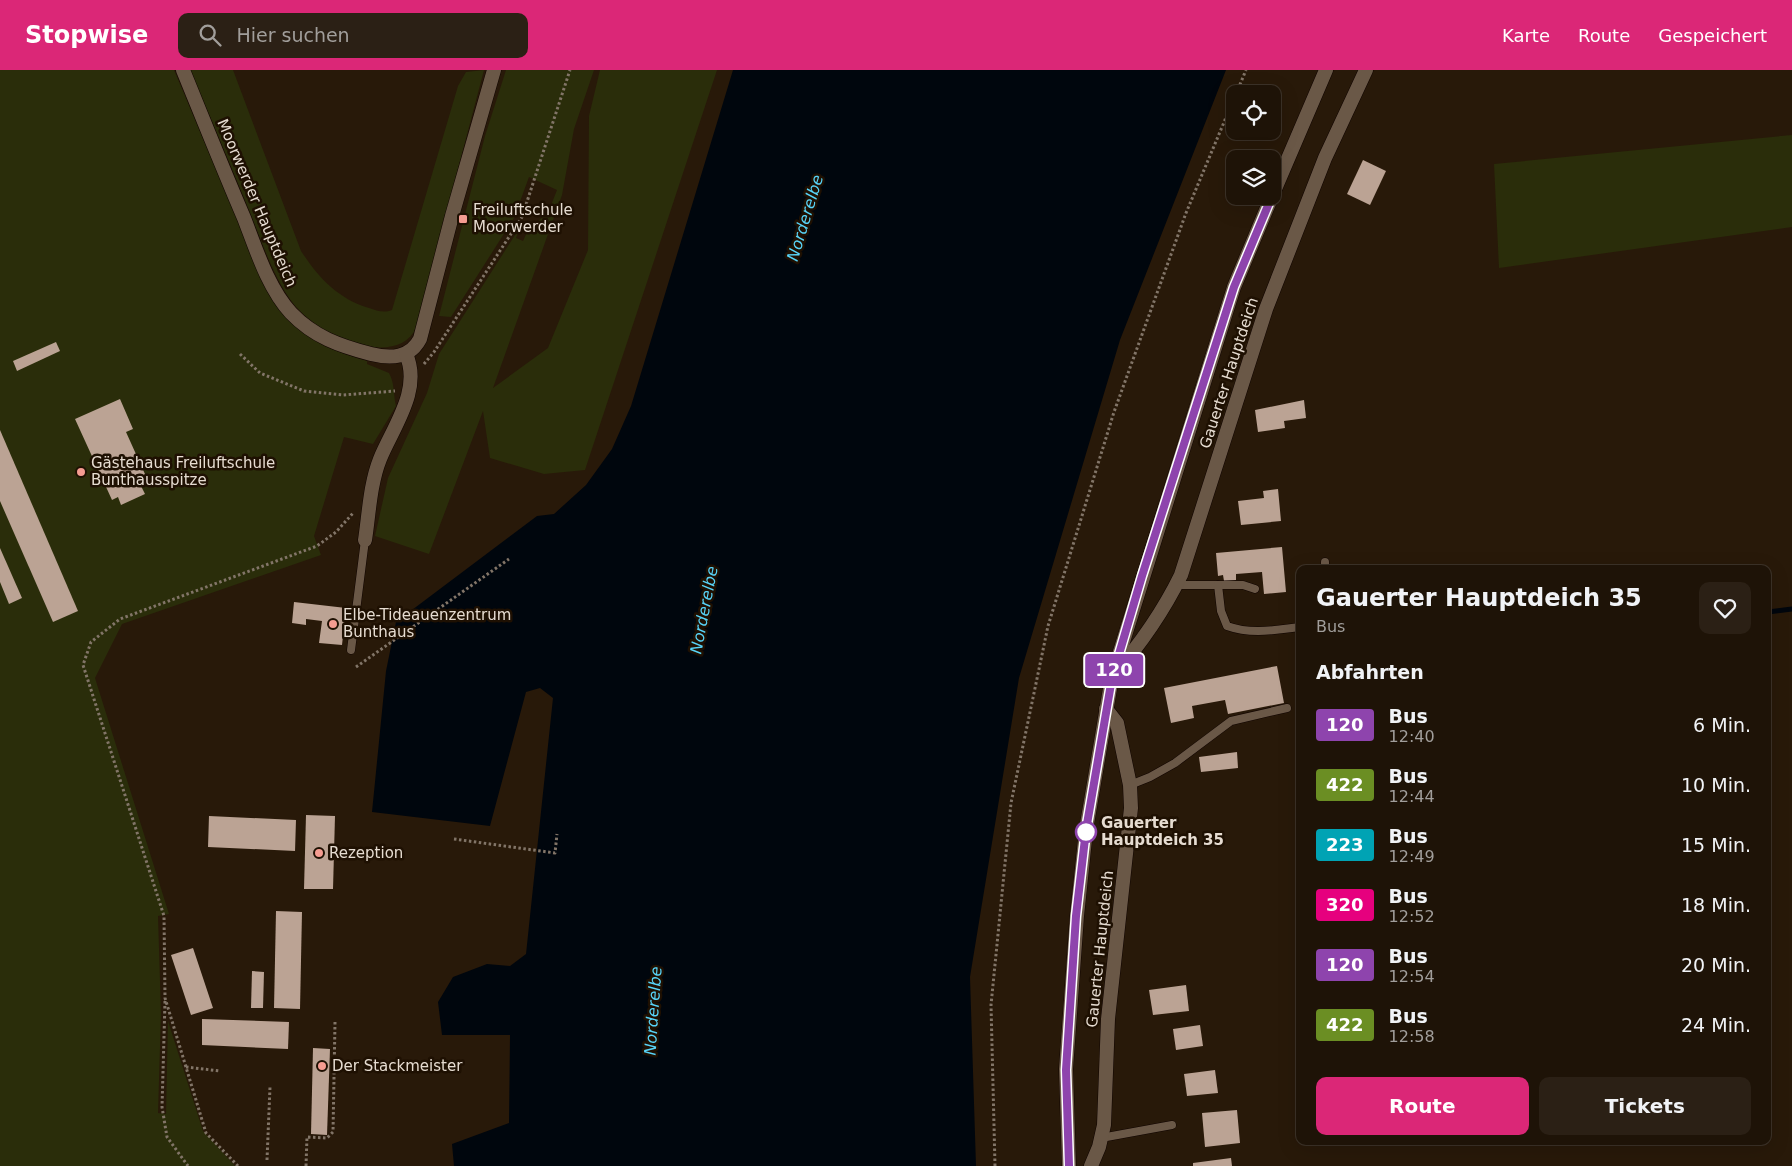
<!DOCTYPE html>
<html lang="de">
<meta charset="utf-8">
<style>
body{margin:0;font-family:"DejaVu Sans",sans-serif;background:#2b2015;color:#f1f3f6;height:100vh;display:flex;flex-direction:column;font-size:19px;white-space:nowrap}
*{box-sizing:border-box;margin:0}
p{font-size:16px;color:#a19e9b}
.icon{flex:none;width:28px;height:28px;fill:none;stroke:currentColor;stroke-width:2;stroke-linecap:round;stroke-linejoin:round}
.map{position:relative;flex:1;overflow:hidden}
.side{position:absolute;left:1296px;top:495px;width:475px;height:580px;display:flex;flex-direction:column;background:#1e1307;border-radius:10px;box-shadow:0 5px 20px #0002,0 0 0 1px #3c3228}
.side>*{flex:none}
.badge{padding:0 10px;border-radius:4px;font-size:18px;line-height:32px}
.fabs{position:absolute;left:1226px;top:15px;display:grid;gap:10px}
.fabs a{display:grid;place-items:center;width:55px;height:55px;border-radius:10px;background:#1e1307;box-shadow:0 5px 20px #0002,0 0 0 1px #3c3228;font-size:25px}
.map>.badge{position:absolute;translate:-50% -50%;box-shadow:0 0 0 2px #fff}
h2{padding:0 20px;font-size:19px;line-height:45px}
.round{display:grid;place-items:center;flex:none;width:52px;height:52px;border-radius:10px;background:#2b2015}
.head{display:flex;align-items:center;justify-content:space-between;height:85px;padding:0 20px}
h1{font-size:24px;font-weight:800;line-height:38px}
.button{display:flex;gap:10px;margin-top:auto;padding:10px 20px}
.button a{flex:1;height:58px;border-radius:10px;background:#db2777;color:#fff;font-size:20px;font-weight:800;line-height:58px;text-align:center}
.button a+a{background:#2b2015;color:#f1f3f6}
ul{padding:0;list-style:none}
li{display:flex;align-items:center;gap:15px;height:60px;padding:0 20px}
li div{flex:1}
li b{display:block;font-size:19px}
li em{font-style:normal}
li .badge{min-width:55px;font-weight:700;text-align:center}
header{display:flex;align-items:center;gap:30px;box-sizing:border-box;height:70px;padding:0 25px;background:#db2777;color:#fff}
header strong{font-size:24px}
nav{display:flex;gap:28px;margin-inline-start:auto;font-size:18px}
.search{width:350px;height:45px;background:#2b2015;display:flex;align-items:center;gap:12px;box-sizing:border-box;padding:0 18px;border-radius:10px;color:#a19e9b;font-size:19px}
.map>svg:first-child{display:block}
.green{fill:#2a2d0a}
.water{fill:#00060d}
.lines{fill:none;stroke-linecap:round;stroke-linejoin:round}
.stream{stroke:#00060d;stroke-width:5}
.building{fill:#bba394}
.service-casing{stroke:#100400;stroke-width:9}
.minor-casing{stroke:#100400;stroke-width:15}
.tertiary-casing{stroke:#100400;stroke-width:15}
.path{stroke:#827568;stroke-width:3;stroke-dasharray:2.5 2.5;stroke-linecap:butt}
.service{stroke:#6a5847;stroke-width:8}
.minor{stroke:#6a5847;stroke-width:14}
.tertiary{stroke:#6a5847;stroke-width:14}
.line-casing{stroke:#fff;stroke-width:11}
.line{stroke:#8e44ad;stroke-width:8}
.poi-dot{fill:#f59c91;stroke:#1e1002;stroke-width:2}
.stop-dot{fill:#fff;stroke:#8e44ad;stroke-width:2.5}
.labels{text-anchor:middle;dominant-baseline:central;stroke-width:5;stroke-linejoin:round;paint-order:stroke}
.street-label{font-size:15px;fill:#e6dcd1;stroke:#1e1002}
.poi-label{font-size:15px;fill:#e6dcd1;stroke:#1e1002;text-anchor:start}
.stop-label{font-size:15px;font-weight:bold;fill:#e6dcd1;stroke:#1e1002;text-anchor:start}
.water-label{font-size:16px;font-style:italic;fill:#58d4f8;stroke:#1e1002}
</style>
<header>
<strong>Stopwise</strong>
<div class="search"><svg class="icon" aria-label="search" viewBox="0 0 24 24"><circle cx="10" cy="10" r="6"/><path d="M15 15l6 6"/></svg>Hier suchen</div>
<nav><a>Karte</a><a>Route</a><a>Gespeichert</a></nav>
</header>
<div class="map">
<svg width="1792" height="1096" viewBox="0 0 1792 1096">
<rect width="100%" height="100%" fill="#281909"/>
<g class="green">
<path d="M 0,0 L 174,0 L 269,224 C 293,264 324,279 367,291 L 367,294 L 389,303 C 395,314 393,324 396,336 L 373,374 L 344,367 L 314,466 L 321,485 L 122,554 L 95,608 L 169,844 L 158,846 L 161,944 L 158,1043 L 166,1044 L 168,951 L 203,1061 L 235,1096 L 0,1096 Z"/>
<path d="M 190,0 L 233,0 L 301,181 C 318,207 338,229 369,238 C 377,241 384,243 392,240 L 458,16 L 466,2 L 484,0 L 416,258 C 409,274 391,279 374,277 C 348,274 319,260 300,241 C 276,217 262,171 249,140 C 230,93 210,47 190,0 Z"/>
<path d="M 506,0 L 594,0 L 574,59 L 562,125 L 493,318 L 548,278 L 588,180 L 589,46 L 600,0 L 717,0 L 585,400 L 544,404 L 490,388 L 483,341 L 429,484 L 375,466 L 388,408 L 427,323 L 439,284 L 522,154 L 516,168 L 523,171 L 529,158 L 548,143 L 557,120 L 529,107 L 514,148 L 451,247 L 439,246 L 485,66 Z"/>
<path d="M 1792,65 L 1792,157 L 1499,198 L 1494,94 Z"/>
</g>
<path class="water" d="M 733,0 L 1226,0 L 1120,270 L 1019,608 L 970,907 L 976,1096 L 454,1096 L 452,1074 L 509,1053 L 510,965 L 442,965 L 438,932 L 453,907 L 487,894 L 510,896 L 526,884 L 553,628 L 540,618 L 526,622 L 490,756 L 372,742 L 386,601 L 396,552 L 537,446 L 554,444 L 586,415 L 612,379 L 631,336 Z"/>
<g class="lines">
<path class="stream" d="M 1768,542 L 1792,539"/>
</g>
<g class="building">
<path d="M 1363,90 L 1386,101 L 1370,135 L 1347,124 Z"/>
<path d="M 56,272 L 60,281 L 17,301 L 13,291 Z"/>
<path d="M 120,329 L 133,359 L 126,362 L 149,413 L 141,416 L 145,424 L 121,435 L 118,427 L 112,430 L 75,349 Z"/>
<path d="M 1304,330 L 1306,348 L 1284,351 L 1285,358 L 1258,362 L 1255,340 Z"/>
<path d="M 0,360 L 78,541 L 53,552 L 0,431 Z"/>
<path d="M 1278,419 L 1281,451 L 1241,455 L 1238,431 L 1264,428 L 1263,421 Z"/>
<path d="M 1282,477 L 1286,522 L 1264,524 L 1262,502 L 1236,504 L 1236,510 L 1224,511 L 1223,505 L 1218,506 L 1216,483 Z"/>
<path d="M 0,478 L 22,528 L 9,534 L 0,512 Z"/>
<path d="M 294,532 L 346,538 L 342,575 L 319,573 L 322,551 L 306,549 L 306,555 L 292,553 Z"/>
<path d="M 1277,596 L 1284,633 L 1228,644 L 1225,630 L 1192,636 L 1194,648 L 1171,653 L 1164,618 Z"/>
<path d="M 1237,682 L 1238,698 L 1201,702 L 1199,687 Z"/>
<path d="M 306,745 L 335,746 L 333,819 L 304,819 Z"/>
<path d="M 209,746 L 296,750 L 295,781 L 208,777 Z"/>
<path d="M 276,841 L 302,842 L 300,939 L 274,938 Z"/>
<path d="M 193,878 L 213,938 L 191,945 L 171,885 Z"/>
<path d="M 252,901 L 264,902 L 263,938 L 251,938 Z"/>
<path d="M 1186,915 L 1189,941 L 1153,945 L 1149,920 Z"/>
<path d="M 202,949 L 289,952 L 288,979 L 202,975 Z"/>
<path d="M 1200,955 L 1203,976 L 1176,980 L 1173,959 Z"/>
<path d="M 313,978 L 330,979 L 327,1065 L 311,1064 Z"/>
<path d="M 1215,1000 L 1218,1023 L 1187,1026 L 1184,1004 Z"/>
<path d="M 1237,1040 L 1240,1073 L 1205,1077 L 1202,1043 Z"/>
<path d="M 1231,1088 L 1232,1096 L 1193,1096 L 1193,1093 Z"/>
</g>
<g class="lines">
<defs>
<g id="service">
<path d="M 1325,492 L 1325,499"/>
<path d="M 1176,515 L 1243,515 L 1255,519"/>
<path d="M 1218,515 L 1221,541 L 1227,556 C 1252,565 1275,560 1300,557"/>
<path d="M 351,580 L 365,470"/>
<path d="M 1130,715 L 1150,707 L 1175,693 L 1231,651 L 1287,638"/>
<path d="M 1101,1068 L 1172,1055"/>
</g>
<g id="minor">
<path d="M 183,0 C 203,49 223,99 244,148 C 256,179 268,218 291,243 C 314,267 340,276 371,284 C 391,289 410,288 420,269 L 452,146 L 494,0"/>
<path d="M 365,470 C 369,444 370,414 380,389 C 393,357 422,320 406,284"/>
<path d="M 1112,607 C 1139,576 1163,542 1181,505 L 1266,239 L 1325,88 L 1366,0"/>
<path d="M 1091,1096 L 1099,1077 L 1104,1055 L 1108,949 L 1131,738 L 1130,715 L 1117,653 L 1106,639"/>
</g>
<g id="tertiary">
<path d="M 1272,126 L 1326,0"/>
<path d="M 1069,1096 L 1066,999 L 1077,846 L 1086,760 L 1112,607 L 1234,217 L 1272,126"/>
</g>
</defs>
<use href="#service" class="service-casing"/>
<use href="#minor" class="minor-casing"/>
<use href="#tertiary" class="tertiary-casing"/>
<g class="path">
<path d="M 1236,24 L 1246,0"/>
<path d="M 240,284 L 260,303 L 304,321 L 343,325 L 395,321"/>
<path d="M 424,294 L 434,282 L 522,147 L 570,0"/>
<path d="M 356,597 L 509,489"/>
<path d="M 454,769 L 555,783 L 557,764"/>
<path d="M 165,931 L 162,1037 L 167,1067 L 188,1096"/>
<path d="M 186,997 L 220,1001"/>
<path d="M 267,1090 L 270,1017"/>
<path d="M 238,1096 L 206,1063 L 165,928 L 164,846 L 83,595 L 91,572 L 120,549 L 317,476 L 336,462 L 354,442"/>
<path d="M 306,1096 L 307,1067 L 327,1068 L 333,1062 L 335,952"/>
<path d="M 995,1096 L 991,935 L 1011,733 L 1048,556 L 1114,342 L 1186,143 L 1235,26"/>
</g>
<use href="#service" class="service"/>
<use href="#minor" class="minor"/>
<use href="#tertiary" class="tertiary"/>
</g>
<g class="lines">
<defs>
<path id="line" d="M 1069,1096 L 1066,1000 L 1076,846 L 1086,760 L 1112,608 L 1142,506 L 1234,217 L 1272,126"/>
</defs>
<use href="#line" class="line-casing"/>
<use href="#line" class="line"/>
</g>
<g class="poi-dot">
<rect x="458" y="144" width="10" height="10" rx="2.5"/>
<circle cx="81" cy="402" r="5"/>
<circle cx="333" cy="554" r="5"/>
<circle cx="319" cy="783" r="5"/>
<circle cx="322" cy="996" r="5"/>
</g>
<circle class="stop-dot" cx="1086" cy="762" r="10"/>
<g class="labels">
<g class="street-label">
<text transform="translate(257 133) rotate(67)">Moorwerder Hauptdeich</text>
<text transform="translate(1229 303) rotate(-72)">Gauerter Hauptdeich</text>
<text transform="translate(1100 879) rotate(-84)">Gauerter Hauptdeich</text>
</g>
<g class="poi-label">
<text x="473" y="140">Freiluftschule<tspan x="473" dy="17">Moorwerder</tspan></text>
<text x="91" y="393">Gästehaus Freiluftschule<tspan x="91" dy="17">Bunthausspitze</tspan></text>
<text x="343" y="545">Elbe-Tideauenzentrum<tspan x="343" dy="17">Bunthaus</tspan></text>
<text x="329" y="783">Rezeption</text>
<text x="332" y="996">Der Stackmeister</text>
</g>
<g class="stop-label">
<text x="1101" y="753">Gauerter<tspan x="1101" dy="17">Hauptdeich 35</tspan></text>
</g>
<g class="water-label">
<text transform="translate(805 148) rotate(-73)">Norderelbe</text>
<text transform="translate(704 540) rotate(-79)">Norderelbe</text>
<text transform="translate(653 941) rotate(-86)">Norderelbe</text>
</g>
</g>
</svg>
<div class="fabs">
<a><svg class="icon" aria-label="locate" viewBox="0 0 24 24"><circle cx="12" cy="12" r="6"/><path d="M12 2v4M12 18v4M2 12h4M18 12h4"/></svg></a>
<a><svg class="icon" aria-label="layers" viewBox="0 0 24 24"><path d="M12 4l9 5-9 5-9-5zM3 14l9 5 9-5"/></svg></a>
</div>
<b class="badge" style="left:1114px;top:600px;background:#8e44ad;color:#fff">120</b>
<section class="side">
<div class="head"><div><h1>Gauerter Hauptdeich 35</h1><p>Bus</p></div><a class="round"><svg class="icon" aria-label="heart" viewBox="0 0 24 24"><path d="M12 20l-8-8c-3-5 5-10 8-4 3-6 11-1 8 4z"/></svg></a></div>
<h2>Abfahrten</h2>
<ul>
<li><span class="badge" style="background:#8e44ad;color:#fff">120</span><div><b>Bus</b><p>12:40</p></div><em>6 Min.</em></li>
<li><span class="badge" style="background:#6b8e23;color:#fff">422</span><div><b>Bus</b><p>12:44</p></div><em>10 Min.</em></li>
<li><span class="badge" style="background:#00a3b4;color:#fff">223</span><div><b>Bus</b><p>12:49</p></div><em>15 Min.</em></li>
<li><span class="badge" style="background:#e6007e;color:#fff">320</span><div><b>Bus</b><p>12:52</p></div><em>18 Min.</em></li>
<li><span class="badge" style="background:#8e44ad;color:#fff">120</span><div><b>Bus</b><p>12:54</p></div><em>20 Min.</em></li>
<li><span class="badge" style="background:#6b8e23;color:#fff">422</span><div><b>Bus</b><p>12:58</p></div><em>24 Min.</em></li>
</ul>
<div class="button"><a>Route</a><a>Tickets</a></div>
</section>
</div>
